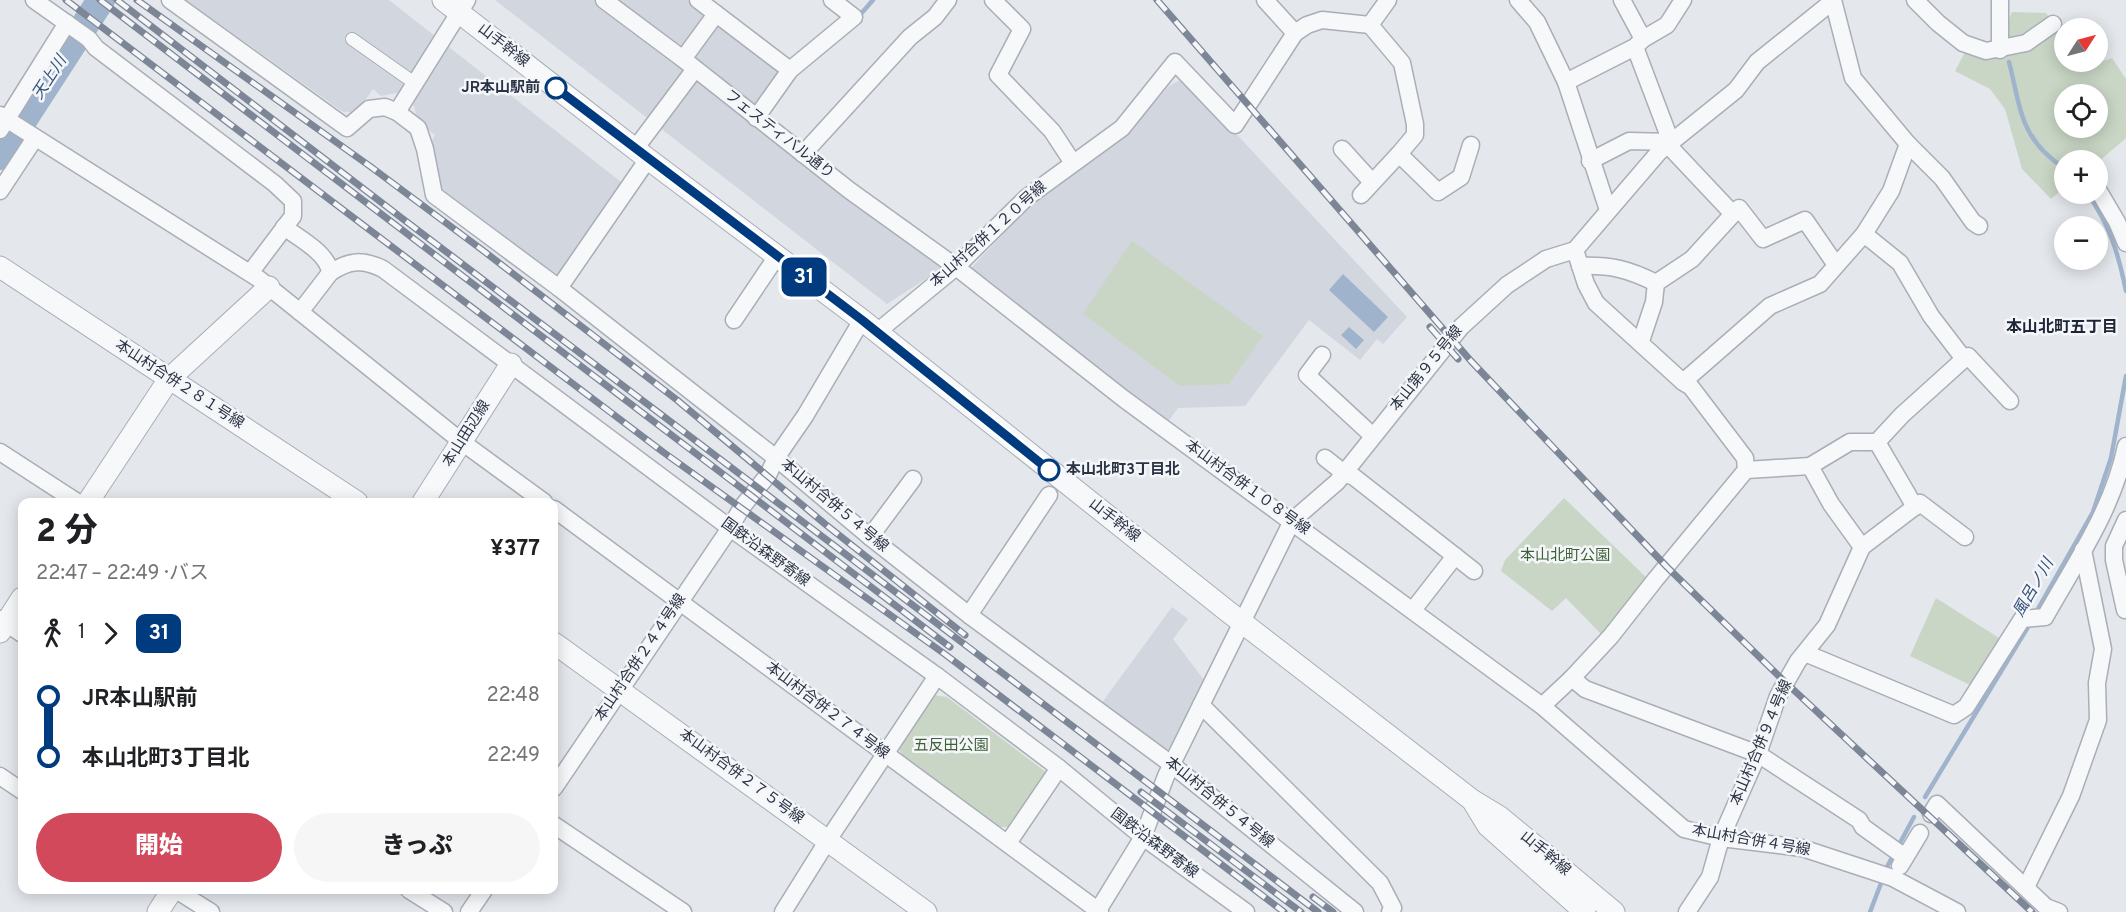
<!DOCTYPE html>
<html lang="ja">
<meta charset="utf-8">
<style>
body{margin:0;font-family:Overpass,"Noto Sans JP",sans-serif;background:#f6f6f6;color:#202124;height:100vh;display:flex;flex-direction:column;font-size:22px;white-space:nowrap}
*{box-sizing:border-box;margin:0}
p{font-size:20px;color:#757577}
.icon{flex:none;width:33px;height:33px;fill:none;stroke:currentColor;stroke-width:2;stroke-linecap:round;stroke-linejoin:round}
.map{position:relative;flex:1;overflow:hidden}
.panel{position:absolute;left:18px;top:498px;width:540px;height:396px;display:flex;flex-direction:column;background:#fff;border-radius:12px;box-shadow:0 3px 15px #0003}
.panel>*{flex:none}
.badge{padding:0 12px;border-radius:9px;font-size:21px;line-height:39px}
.needle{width:39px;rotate:54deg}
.fabs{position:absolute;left:2054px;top:18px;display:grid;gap:12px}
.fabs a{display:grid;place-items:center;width:54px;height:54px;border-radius:50%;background:#fff;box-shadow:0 3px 15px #0003;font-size:30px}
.map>.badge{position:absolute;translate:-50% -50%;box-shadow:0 0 0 3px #fff}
.legs{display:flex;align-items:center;gap:9px;height:66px;padding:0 18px;font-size:20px}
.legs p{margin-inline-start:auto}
.summary{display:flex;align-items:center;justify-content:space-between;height:102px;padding:0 18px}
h1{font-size:33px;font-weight:800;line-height:45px}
.cta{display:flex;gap:12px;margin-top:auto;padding:12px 18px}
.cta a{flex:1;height:69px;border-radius:36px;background:#d1495b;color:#fff;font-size:24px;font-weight:800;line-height:69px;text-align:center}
.cta a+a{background:#f6f6f6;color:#202124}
ul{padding:0 18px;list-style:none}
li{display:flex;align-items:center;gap:21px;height:60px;font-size:22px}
li i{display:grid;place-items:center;width:9px;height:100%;margin:0 8px;background:currentColor}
li i::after{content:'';width:15px;height:15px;margin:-8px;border:4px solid;border-radius:50%;background:#fff}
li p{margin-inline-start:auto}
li:first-child i{background:linear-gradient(#0000 50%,currentColor 0)}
li:last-child i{background:linear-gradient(currentColor 50%,#0000 0)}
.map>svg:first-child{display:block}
.built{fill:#d2d6de}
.green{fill:#c9d6c5;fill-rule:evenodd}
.water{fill:#9fb4cc}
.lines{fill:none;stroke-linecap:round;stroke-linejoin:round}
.stream{stroke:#9fb4cc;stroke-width:4.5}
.river{stroke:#9fb4cc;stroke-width:28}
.pedestrian-casing{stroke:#a9aeb7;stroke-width:14}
.minor-casing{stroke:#a9aeb7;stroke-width:19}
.tertiary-casing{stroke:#a9aeb7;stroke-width:23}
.pedestrian{stroke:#f7f8fa;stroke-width:12}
.minor{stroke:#f7f8fa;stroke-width:16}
.tertiary{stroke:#f7f8fa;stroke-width:21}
.rail-casing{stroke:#7d8696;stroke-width:7}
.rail{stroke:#f4f6f9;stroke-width:4.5;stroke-dasharray:14;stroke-linecap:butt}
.line-1-casing{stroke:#fff;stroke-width:14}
.line-1{stroke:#003b80;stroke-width:9}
.stop-1-dot{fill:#fff;stroke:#003b80;stroke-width:3}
.labels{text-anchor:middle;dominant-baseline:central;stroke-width:5;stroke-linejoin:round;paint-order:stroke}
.street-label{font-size:15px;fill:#2b3445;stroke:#f4f6f9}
.stop-label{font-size:15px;font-weight:bold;fill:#2b3445;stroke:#f4f6f9;text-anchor:end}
.park-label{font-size:15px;fill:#3f6138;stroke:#f4f6f9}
.water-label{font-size:16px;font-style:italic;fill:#34527a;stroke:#f4f6f9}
.neighbourhood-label{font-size:16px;font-weight:bold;fill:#1d2536;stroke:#f4f6f9}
</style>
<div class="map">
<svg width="2126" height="912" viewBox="0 0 2126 912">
<rect width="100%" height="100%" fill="#e4e7ec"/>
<g class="built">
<path d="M 186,0 L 389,0 L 621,182 L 596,218 L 584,240 L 560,277 L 436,185 L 428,148 L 435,135 L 418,122 L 414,106 L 396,93 L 381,96 L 373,89 L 357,112 L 343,112 Z"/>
<path d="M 495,0 L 687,0 L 782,73 L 751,119 L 942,266 L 941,269 L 887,304 Z"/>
<path d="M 1184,78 L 1407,317 L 1383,344 L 1377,339 L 1360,360 L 1309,320 L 1245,406 L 1178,408 L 1167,423 L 968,271 L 1035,201 L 1121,140 L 1169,86 Z"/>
<path d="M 1172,607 L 1188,619 L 1173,639 L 1204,680 L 1172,748 L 1163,750 L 1101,704 Z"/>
</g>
<g class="green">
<path d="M 2012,12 L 2046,13 L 2064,42 L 2064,62 L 2076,62 L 2081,69 L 2112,58 L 2126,79 L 2126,138 L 2097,163 L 2097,160 L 2064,160 L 2064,188 L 2051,199 L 2022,169 L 2005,109 L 1990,89 L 1955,71 L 1966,50 L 1994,56 ZM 2064,94 L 2097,94 L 2097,128 L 2064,128 Z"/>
<path d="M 1132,241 L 1263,336 L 1229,384 L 1180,386 L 1083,314 Z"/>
<path d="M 1564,498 L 1649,580 L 1604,637 L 1566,598 L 1552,611 L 1501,571 L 1505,560 Z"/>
<path d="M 1936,598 L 1999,638 L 1970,685 L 1910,656 Z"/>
<path d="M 932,695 L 947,697 L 1047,773 L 1011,827 L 1000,827 L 902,755 L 898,747 Z"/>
</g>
<g class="water">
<path d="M 1343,274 L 1388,317 L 1374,332 L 1329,290 Z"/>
<path d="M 1349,327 L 1364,340 L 1356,349 L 1341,335 Z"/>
</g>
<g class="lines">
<g class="stream">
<path d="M 859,16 L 873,0"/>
<path d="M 2009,62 C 2021,109 2020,139 2064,168"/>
<path d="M 2088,194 C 2110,226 2118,252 2126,291"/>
<path d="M 2035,614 L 2093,512 L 2111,458 L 2126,376"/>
<path d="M 1925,797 L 2031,622"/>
<path d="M 1870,912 L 1888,865 L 1914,817"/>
</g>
<path class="river" d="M 0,156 L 101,0"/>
<defs>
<path id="pedestrian" d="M 352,39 L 413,82"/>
<g id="minor">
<path d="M 34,0 L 89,39 L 96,48 L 275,184 L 293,201 L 293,216 L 250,273"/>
<path d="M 170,0 L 347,128 L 369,109 L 385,107 L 397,112 L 418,128 L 425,149 L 434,195 L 559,288 L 776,458 L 870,537 L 969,615 L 1171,764 L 1355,912"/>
<path d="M 604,0 L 683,59 L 849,190 L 956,267 L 1124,399 L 1542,706 L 1684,829 L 1721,838 L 1802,848 L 1893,878 L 1957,912"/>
<path d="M 698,0 L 790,70"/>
<path d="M 993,0 L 1022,29 L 998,75 L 1052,131 L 1073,163"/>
<path d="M 1518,0 L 1537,22 L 1566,82 L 1608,210"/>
<path d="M 1622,0 L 1643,39"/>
<path d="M 1833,0 L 1853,78 L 1908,144 L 1942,178 L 1973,222 L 1979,226"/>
<path d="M 1915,0 L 1938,23 L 1963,43 L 1986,51 L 2026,43 L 2053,24"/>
<path d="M 2000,0 L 2000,50"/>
<path d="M 1370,25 L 1388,0"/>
<path d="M 1295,33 L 1307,25 L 1322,20 L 1370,25 L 1402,63 L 1415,124 L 1415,135 L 1399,154 L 1361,195"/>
<path d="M 683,59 L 716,14"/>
<path d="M 1566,82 L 1635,47 L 1643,39 L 1667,25 L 1683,0"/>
<path d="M 397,112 L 467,0"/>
<path d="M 0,115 L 259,279 L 462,442 L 544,502"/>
<path d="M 756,118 L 790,70 L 854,17 L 832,0"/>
<path d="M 0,130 L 67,23"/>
<path d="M 1668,145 L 1733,214 L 1739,208 L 1763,239 L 1805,220 L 1836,265"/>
<path d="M 635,149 L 695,69"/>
<path d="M 1342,149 L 1372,182"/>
<path d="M 803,154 L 910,37 L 935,17 L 948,0"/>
<path d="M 1399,154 L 1438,192 L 1461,177 L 1471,145"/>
<path d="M 1590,161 L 1629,141 L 1671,142 L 1635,47"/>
<path d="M 2097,188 L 2117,222 L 2126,243"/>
<path d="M 0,191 L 35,138"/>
<path d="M 284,227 C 299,238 329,254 330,273"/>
<path d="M 1864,234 L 1900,263 L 1931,316 L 1964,359 L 1968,356 L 2010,401"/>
<path d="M 1575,250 L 1586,284 L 1596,303 L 1683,382 L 1691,387 L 1745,458 L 1746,470"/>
<path d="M 1580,266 C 1611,265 1628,269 1656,283"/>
<path d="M 559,288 L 648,159"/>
<path d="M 300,312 L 330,273 C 349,260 363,259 383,269 L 730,528 L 937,676 L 1059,768 L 1143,837 L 1246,912"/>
<path d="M 734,320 L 777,256"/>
<path d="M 877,332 L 956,267 L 1026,198 L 1122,128 L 1175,62 L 1235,125 L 1295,33 L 1265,0"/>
<path d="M 1641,341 L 1654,302 L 1656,283 L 1692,259 L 1733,214"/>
<path d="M 1322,355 L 1307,375 L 1373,436"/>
<path d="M 1683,382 L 1770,306 L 1820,284 L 1864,234 L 1891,191 L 1908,144"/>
<path d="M 1877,442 L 1902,415 L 1964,359"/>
<path d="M 0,452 L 77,502"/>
<path d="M 1325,458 L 1344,473 L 1354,477 L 1455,556 L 1413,610"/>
<path d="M 1810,466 L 1831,504 L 1862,547"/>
<path d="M 1746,470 L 1810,466 L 1850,442 L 1877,442 L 1915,507"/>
<path d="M 554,509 L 1100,912"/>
<path d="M 870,537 L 913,479"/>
<path d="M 1455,556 L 1474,571"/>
<path d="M 2125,610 L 2114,560 L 2114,546 L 2126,520"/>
<path d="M 969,615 L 1049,495"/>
<path d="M 0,619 L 22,634"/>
<path d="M 1805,653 L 1954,715 L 1966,707 L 2022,619 L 2045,617 C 2076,562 2113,509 2126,446"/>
<path d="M 1572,678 L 1585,689 L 1758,754 L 1859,820 L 1863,827 L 1905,857"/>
<path d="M 1201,705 L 1380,883 L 1393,908 L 1390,912"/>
<path d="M 1542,706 L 1572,678 L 1611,636 L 1655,580 L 1746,470"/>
<path d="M 0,776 L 22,791"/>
<path d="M 554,788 L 730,528 L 742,507 L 768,475 L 776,458 L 805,416 L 862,320"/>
<path d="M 1931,814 L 1937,804 L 2046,907 L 2059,912"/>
<path d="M 554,825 L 683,912"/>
<path d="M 1008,843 L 1059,768"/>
<path d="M 1900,866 L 1920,833"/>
<path d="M 2026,887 L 2071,796 L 2098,720 L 2097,683 L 2103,649 L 2083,550"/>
<path d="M 176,890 L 211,912"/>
<path d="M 409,890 L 444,912"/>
<path d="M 469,912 L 484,890"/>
<path d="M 783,912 L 828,840 L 937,676"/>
<path d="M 1097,912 L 1143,837 L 1166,776 L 1292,521 L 1337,482 L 1461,327 L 1507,285 L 1546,259 L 1575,250 L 1659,152 L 1736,90 L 1757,62 L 1833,1"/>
<path d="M 1687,912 L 1710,877 L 1721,838 L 1758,754 L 1778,696 L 1798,661 L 1827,625 L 1862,547 L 1920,503 L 1965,537"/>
</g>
<g id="tertiary">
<path d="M 443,0 L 648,159 L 862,320 L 1226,610 L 1472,800 L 1500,817 L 1614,912"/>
<path d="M 0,267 L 357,502"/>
<path d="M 88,502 L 169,379 L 269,287"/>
<path d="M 423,502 L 511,364"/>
<path d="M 0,632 L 22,598"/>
<path d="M 554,643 L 926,912"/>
<path d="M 1474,803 L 1488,826 L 1585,912"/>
<path d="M 158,912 L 172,890"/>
</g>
</defs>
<use href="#pedestrian" class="pedestrian-casing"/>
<use href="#minor" class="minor-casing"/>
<use href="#tertiary" class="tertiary-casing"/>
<use href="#pedestrian" class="pedestrian"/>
<use href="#minor" class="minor"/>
<use href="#tertiary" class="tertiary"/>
<defs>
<g id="rail">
<path d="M 66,0 L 663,452 L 946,655 L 1284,912"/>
<path d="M 100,0 L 950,647"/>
<path d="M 117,0 L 403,219 L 1318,912"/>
<path d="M 137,0 L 371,167 L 481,249 L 677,400 L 825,524 L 965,635"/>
<path d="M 1157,0 L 1471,361 L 1667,567 L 1783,680 L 2032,912"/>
<path d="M 1430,327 L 1458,359"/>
<path d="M 1141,792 L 1301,912"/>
<path d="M 1313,897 L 1333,912"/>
</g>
</defs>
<use href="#rail" class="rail-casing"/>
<use href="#rail" class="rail"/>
</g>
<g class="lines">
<defs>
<path id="line-1" d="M 556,88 L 862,320 L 1049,470"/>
</defs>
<use href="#line-1" class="line-1-casing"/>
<use href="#line-1" class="line-1"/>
</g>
<g class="stop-1-dot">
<circle cx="556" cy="88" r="10"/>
<circle cx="1049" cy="470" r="10"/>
</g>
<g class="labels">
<g class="street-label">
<text transform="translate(503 46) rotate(38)">山手幹線</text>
<text transform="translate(779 135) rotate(38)">フェスティバル通り</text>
<text transform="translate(989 235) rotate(-42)">本山村合併１２０号線</text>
<text transform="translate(1427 369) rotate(-51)">本山第９５号線</text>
<text transform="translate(179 385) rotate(33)">本山村合併２８１号線</text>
<text transform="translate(467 434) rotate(-58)">本山田辺線</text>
<text transform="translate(1247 488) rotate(36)">本山村合併１０８号線</text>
<text transform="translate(834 506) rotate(40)">本山村合併５４号線</text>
<text transform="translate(1114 521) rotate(38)">山手幹線</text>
<text transform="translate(765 553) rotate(36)">国鉄沿森野寄線</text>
<text transform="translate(641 658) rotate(-56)">本山村合併２４４号線</text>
<text transform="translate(827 711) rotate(37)">本山村合併２７４号線</text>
<text transform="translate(1762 743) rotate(-67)">本山村合併９４号線</text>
<text transform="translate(741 777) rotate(36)">本山村合併２７５号線</text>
<text transform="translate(1219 803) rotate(39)">本山村合併５４号線</text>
<text transform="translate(1751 841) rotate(10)">本山村合併４号線</text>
<text transform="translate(1154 844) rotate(37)">国鉄沿森野寄線</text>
<text transform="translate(1545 854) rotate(40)">山手幹線</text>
</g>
<g class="stop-label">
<text x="540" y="88">JR本山駅前</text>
<text x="1066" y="470" text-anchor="start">本山北町3丁目北</text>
</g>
<g class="park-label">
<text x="1565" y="556">本山北町公園</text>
<text x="951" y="746">五反田公園</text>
</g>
<g class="water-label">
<text transform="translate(50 78) rotate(-57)">天上川</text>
<text transform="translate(2034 588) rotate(-60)">風呂ノ川</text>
</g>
<g class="neighbourhood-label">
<text x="2062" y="328">本山北町五丁目</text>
</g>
</g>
</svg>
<div class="fabs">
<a><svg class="needle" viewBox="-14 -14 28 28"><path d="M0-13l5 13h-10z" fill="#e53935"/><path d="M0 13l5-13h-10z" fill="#757577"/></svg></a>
<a><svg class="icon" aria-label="locate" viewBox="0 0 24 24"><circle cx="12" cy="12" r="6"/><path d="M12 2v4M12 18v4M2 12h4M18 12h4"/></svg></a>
<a>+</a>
<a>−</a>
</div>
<b class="badge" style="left:804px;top:277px;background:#003b80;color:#fff">31</b>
<section class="panel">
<div class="summary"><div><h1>2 分</h1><p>22:47 – 22:49 · バス</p></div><b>¥377</b></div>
<div class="legs"><svg class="icon" aria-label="walk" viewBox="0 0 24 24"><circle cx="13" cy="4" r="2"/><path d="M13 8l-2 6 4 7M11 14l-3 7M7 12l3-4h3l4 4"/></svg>1<svg class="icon" aria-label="forward" viewBox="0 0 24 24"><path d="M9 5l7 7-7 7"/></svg><b class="badge" style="background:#003b80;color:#fff">31</b></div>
<ul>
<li><i style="color:#003b80"></i><b>JR本山駅前</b><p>22:48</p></li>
<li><i style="color:#003b80"></i><b>本山北町3丁目北</b><p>22:49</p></li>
</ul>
<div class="cta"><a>開始</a><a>きっぷ</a></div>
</section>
</div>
